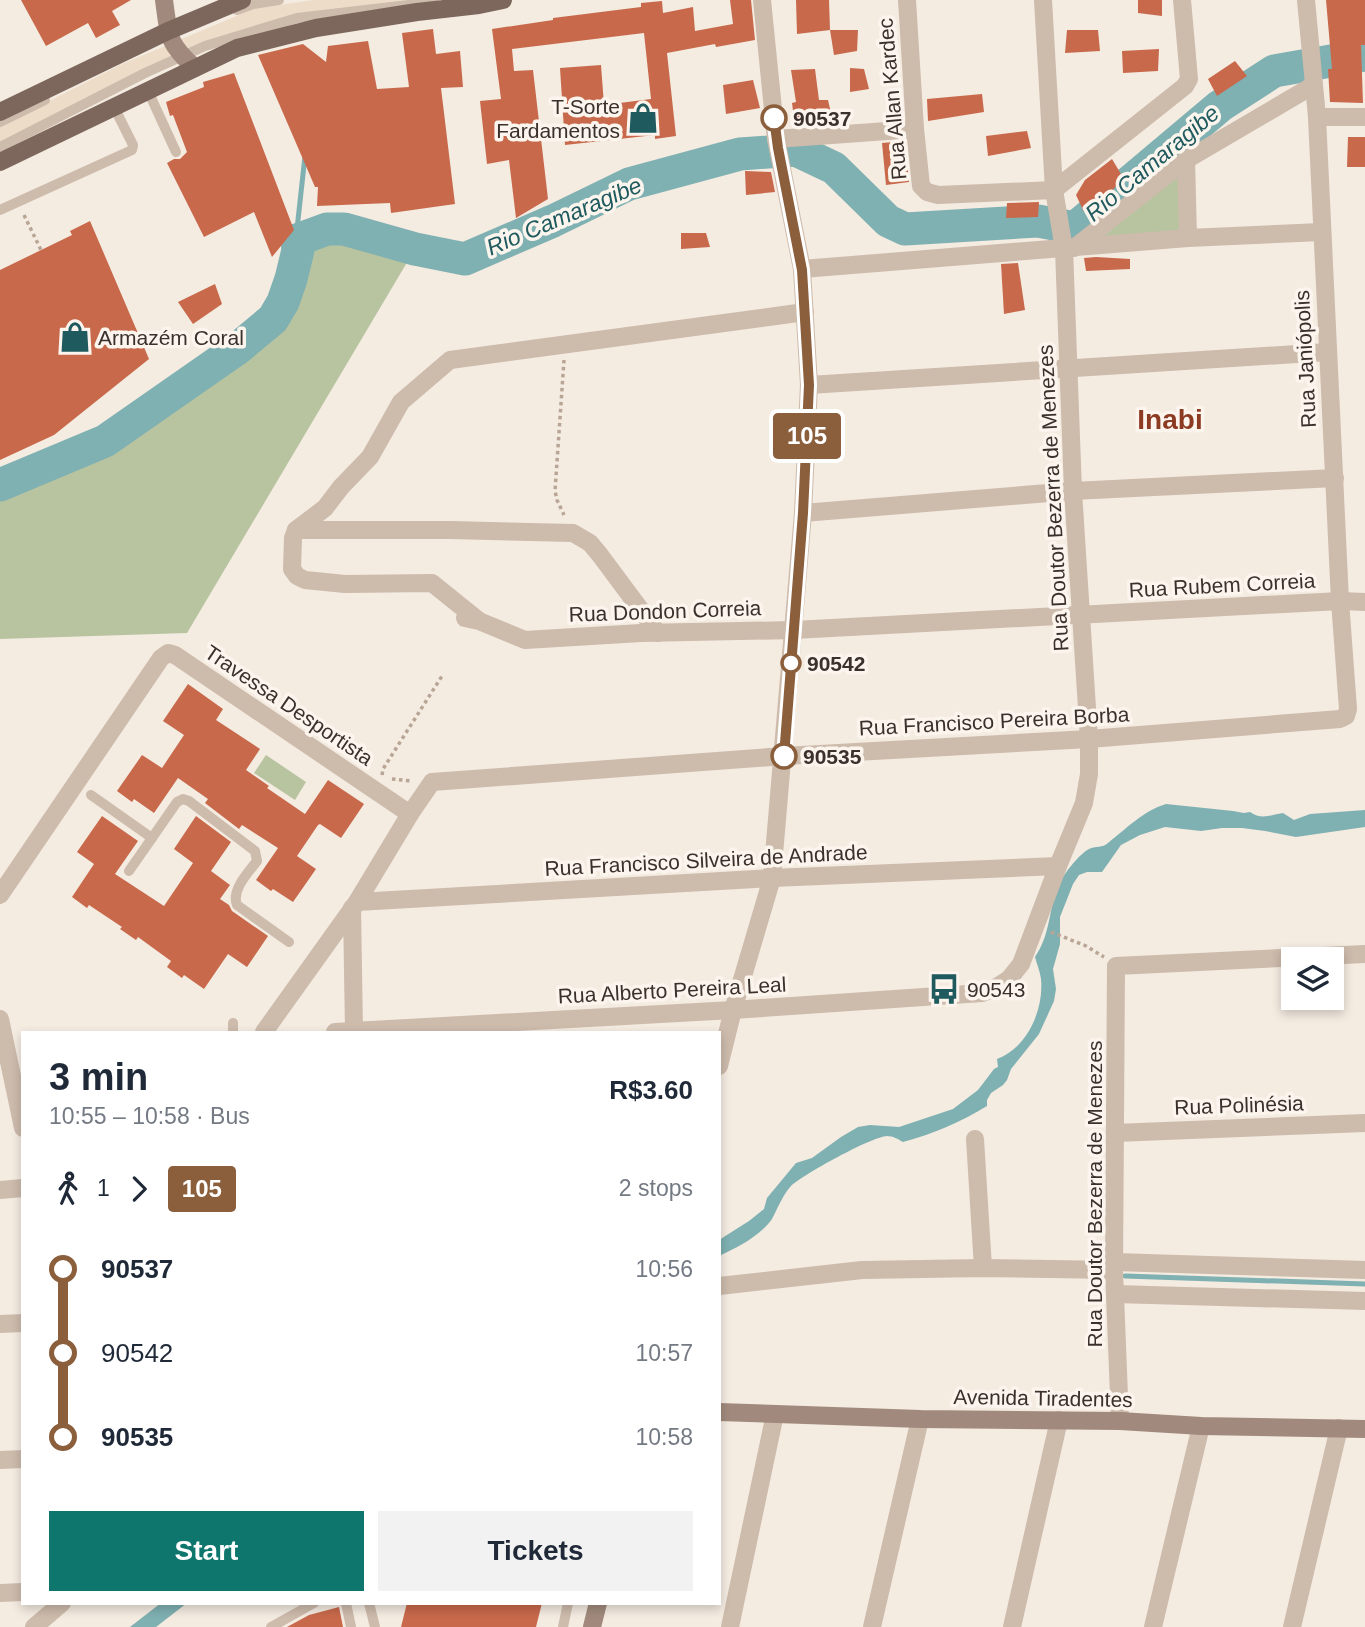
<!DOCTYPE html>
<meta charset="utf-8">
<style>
body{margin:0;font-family:Arial,sans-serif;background:#f2f2f3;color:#1f2937;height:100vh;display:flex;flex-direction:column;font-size:26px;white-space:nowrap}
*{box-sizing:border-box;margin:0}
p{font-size:23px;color:#747a83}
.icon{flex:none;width:38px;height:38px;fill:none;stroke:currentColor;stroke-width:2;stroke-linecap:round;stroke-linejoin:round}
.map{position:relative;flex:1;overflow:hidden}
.drawer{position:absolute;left:21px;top:1031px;width:700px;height:574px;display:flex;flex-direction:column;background:#fff;border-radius:0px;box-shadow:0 4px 10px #0003}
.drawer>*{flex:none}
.badge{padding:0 14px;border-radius:5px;font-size:24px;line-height:46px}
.controls{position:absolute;left:1281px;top:947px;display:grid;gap:14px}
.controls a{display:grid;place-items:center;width:63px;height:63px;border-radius:0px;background:#fff;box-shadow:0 4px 10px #0003;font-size:35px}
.map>.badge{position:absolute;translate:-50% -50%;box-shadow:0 0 0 4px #fff}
.legs{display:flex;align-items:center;gap:10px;height:77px;padding:0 28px;font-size:23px}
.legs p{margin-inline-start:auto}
.head{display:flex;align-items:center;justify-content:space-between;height:119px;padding:0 28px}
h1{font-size:38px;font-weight:600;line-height:52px}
.cta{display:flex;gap:14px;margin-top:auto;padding:14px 28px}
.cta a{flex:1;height:80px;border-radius:0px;background:#0f766e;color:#fff;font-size:28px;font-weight:600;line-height:80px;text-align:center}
.cta a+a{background:#f2f2f3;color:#1f2937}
ul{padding:0 28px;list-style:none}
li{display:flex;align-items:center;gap:24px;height:84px;font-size:26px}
li i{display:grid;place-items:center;width:10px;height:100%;margin:0 9px;background:currentColor}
li i::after{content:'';width:18px;height:18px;margin:-9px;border:5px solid;border-radius:50%;background:#fff}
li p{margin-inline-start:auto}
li:first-child i{background:linear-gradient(#0000 50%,currentColor 0)}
li:last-child i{background:linear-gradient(currentColor 50%,#0000 0)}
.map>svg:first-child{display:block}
.green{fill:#b8c4a0}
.plaza{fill:#ecdcc8}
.water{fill:#7fb0b2}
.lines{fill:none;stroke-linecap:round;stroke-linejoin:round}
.stream{stroke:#7fb0b2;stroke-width:5}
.river{stroke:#7fb0b2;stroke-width:33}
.building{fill:#c8694b}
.path{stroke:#b9a596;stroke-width:3.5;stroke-dasharray:3.5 3.5;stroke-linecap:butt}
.lane{stroke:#cdbbac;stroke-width:10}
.street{stroke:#cdbbac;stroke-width:18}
.secondary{stroke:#a18a7d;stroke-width:18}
.primary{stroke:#7d675c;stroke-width:18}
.line-1-casing{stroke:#fff;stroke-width:16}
.line-1{stroke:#8b5e3c;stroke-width:10}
.stop-1-dot{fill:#fff;stroke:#8b5e3c;stroke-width:3.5}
.labels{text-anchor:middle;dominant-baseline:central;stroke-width:7;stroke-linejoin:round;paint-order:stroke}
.street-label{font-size:21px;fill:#3b302b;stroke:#fbf5ee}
.poi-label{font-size:21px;fill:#3b302b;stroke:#fbf5ee;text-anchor:start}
.stop-label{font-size:21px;font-weight:bold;fill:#3b302b;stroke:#fbf5ee;text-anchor:start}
.water-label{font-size:23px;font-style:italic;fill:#1f5a5e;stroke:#fbf5ee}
.district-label{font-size:28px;font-weight:bold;fill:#8c3b22;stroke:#fbf5ee}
</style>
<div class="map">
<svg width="1365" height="1627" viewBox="0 0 1365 1627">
<rect width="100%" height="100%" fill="#f4ebe1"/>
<g class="green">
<path d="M 1186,160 L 1188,238 L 1074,248 Z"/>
<path d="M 327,229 L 344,229 L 415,249 L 187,633 L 0,639 L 0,485 L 105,441 L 237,349 L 273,319 L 283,302 L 291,279 L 298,250 L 297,240 Z"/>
<path d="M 266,755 L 306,782 L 295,800 L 254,773 Z"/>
</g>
<path class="plaza" d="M 313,0 L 422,0 L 243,29 L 0,145 L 0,126 L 120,65 L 253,9 Z"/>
<g class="water">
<path d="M 1166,804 L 1233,811 L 1244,813 L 1250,812 C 1261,820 1271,815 1283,813 L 1294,820 L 1310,814 L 1365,810 L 1365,827 L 1296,837 L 1265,831 L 1242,828 L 1222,828 L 1201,831 L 1165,827 L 1140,835 L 1121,845 L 1102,872 L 1087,872 L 1079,875 L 1073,884 L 1060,917 L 1060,944 L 1053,969 L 1056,989 L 1054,1001 L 1039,1034 L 1011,1069 L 1007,1080 L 1003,1085 L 991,1093 L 987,1100 L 987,1106 C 961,1122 933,1134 903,1142 C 898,1139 893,1136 887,1136 C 871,1137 804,1174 791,1186 C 782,1196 778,1208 772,1219 C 760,1236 738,1247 719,1256 L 719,1240 L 749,1221 L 764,1209 L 767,1198 L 796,1163 L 812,1158 L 841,1137 L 858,1127 L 870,1125 L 899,1127 L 953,1109 L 978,1090 L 994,1069 L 998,1067 L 997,1059 C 1027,1048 1044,1010 1041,979 C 1040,972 1037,964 1035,957 C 1051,933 1048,912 1058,886 C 1063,875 1078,855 1089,849 C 1095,846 1103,848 1108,843 C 1126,829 1143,811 1166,804 Z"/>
<path d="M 161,1603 L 187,1603 L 156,1627 L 130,1627 Z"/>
</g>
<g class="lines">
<g class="stream">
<path d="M 297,240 L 297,229 L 305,156"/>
<path d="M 1125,1276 L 1365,1284"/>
</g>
<path class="river" d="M 0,485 L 105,441 L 237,349 L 273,319 L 283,302 L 291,279 L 298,250 L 297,240 L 327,229 L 344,229 L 415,249 L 465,259 L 553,221 L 629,184 L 740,154 L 796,150 L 834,168 L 888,221 L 905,229 L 1038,221 L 1075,228 L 1220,106 L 1274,71 L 1365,55"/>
</g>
<g class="building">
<path d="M 21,0 L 131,0 L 112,11 L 120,25 L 96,38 L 88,23 L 46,46 Z"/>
<path d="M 730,0 L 751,0 L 755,40 L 716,47 L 715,44 L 667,53 L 676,136 L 655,139 L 655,135 L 565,145 L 560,68 L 601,65 L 604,105 L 651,99 L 644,33 L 512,49 L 514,71 L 533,70 L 548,199 L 516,218 L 509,160 L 487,164 L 480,101 L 501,99 L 492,29 L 553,20 L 553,18 L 641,7 L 641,3 L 662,1 L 663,13 L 693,7 L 695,31 L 733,24 Z"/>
<path d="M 796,0 L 829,0 L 830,30 L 797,34 Z"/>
<path d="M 1138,0 L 1162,0 L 1162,16 L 1138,13 Z"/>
<path d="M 1326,0 L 1365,0 L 1365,45 L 1361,45 L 1363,103 L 1330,102 L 1328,69 L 1332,69 Z"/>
<path d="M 433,29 L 436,54 L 460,51 L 463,87 L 441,88 L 455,204 L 391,213 L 390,203 L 317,206 L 318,187 L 315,187 L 258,55 L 303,44 L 326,62 L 328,46 L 368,41 L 377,89 L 409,87 L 402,33 Z"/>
<path d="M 830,30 L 858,30 L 857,51 L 834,55 Z"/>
<path d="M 1067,30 L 1098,30 L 1100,51 L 1065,53 Z"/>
<path d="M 1159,49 L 1158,71 L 1123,73 L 1122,51 Z"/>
<path d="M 1235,61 L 1247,76 L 1217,96 L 1208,79 Z"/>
<path d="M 850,68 L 864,69 L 869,89 L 850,92 Z"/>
<path d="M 815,69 L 819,100 L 828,100 L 833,122 L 795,126 L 792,103 L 796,102 L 791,70 Z"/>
<path d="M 234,73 L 294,230 L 272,257 L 254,212 L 204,237 L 167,163 L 174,159 L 180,159 L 187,152 L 173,115 L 170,116 L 166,102 L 204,87 L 203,82 Z"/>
<path d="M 753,80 L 760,108 L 726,114 L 723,85 Z"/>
<path d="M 982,94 L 984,112 L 928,121 L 927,99 Z"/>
<path d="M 1027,131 L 1031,148 L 988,156 L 986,136 Z"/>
<path d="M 1348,137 L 1365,137 L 1365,167 L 1347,167 Z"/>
<path d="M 905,141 L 909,182 L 886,185 L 882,143 Z"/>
<path d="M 1112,159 L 1124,179 L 1106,196 L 1104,194 L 1084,212 L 1076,195 L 1085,180 Z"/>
<path d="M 745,171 L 771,172 L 775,192 L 746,195 Z"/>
<path d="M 1039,202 L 1038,217 L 1006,218 L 1007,203 Z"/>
<path d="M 90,221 L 149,359 L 54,435 L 0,460 L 0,270 L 72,235 L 70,231 Z"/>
<path d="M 681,233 L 706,233 L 710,247 L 681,249 Z"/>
<path d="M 1096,257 L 1130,259 L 1130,269 L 1086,271 L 1084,258 Z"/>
<path d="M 1018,263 L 1025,310 L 1004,314 L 1001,264 Z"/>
<path d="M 215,284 L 222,304 L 193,324 L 178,302 Z"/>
<path d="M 188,684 L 223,709 L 216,720 L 260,749 L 246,770 L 269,786 L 267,788 L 305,814 L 328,780 L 364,804 L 341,838 L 320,824 L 318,825 L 297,856 L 316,869 L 293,902 L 273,889 L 271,891 L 256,880 L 278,848 L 242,825 L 239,829 L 205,803 L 208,799 L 178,778 L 154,813 L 134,799 L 132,802 L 117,791 L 142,755 L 162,768 L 184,735 L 163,721 Z"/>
<path d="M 102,816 L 138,841 L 115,874 L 164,906 L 193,863 L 174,849 L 196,816 L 231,842 L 211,871 L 230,885 L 220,899 L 229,905 L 232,911 L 268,936 L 247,967 L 228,954 L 204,989 L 184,975 L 182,978 L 167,967 L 171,961 L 138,937 L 136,940 L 120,929 L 122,927 L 89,905 L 87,908 L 72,897 L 94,864 L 77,852 Z"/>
<path d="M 407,1603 L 542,1603 L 536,1627 L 401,1627 Z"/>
<path d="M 339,1607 L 343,1627 L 287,1627 L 309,1615 Z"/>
</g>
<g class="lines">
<g class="path">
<path d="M 24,215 L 41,250"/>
<path d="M 564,360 L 555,491 L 557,500 L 564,515"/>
<path d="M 382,775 L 383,769 L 442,676"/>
<path d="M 392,779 L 412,781"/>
<path d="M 1051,932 L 1086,946 L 1104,957"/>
</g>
<g class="lane">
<path d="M 237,10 L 253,4 L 279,0"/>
<path d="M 148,91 L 176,152"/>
<path d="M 0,122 L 45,100"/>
<path d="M 0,147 L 145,73 L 205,46 L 297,18 L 434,2"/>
<path d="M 0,210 L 132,150 L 133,145 L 114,107"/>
<path d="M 91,795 L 152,838 L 177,802 L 183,799 L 189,801 L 255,851 L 257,861 C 248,873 231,890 237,905 L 289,942"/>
<path d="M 129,871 L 152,838"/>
<path d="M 233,1032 L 233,1023"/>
<path d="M 346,1603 L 351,1627"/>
<path d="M 369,1603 L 375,1627"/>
<path d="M 271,1627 L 314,1603"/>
<path d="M 563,1627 L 568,1603"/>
</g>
<g class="street">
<path d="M 907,0 L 915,129 L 921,186 L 927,192 L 938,195 L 1054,190 L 1185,86 L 1189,79 L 1182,0"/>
<path d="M 1317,117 L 1365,117"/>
<path d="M 776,139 L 915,129"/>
<path d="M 1186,160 L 1188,238"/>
<path d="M 1074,248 L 1186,160 L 1314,85"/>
<path d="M 802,269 L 1188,238 L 1321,232"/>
<path d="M 809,385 L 1328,352"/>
<path d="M 803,513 L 1073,491 L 1335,478"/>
<path d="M 296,530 L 450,530 L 573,533 L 590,543 L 600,555 L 658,633"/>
<path d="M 465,618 L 479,621 L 525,640 L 641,633 L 794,630 L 1340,601 L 1365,602"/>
<path d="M 478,620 L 432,583 L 345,584 L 305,580 L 297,576 L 292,569 L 293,538 L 296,530 L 325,508 L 341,487 L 370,457 L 401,402 L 450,360 L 805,312"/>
<path d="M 410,814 L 432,782 L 784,756 L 1089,739 L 1340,719 L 1346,716 L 1348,709 L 1340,601 L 1317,117 L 1306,0"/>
<path d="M 0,895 L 161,658 L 168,653 L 175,655 L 410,814 L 357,902 L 264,1032"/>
<path d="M 357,902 L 772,878 L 1058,866"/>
<path d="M 352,908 L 354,1031"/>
<path d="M 0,1019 L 23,1128"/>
<path d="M 335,1032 L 733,1010 L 982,993 L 995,988 L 1009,979 L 1021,964 L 1058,866 L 1084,803 L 1089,774 L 1089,739 L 1073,491 L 1064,249 L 1054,190 L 1043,0"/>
<path d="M 719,1066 L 733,1010 L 772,878 L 803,513 L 809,385 L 802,269 L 776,139 L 762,0"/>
<path d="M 1115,1133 L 1365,1123"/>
<path d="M 975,1139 L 983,1268"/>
<path d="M 0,1190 L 23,1188"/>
<path d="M 1115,1262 L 1365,1270"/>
<path d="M 719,1286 L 862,1270 L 983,1268 L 1114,1270"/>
<path d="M 1115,1294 L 1365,1301"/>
<path d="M 0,1324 L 23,1323"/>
<path d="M 1120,1421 L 1114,1270 L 1116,966 L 1365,954"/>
<path d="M 0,1460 L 23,1459"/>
<path d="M 0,1593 L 23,1592"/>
<path d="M 34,1627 L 62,1603"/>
<path d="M 730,1627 L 775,1414"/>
<path d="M 872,1627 L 920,1419"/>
<path d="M 1012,1627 L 1059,1420"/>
<path d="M 1153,1627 L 1201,1426"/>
<path d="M 1292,1627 L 1339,1428"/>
</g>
<g class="secondary">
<path d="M 164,0 C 169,36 167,43 195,68"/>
<path d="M 719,1412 L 920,1419 L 1120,1421 L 1201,1426 L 1365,1429"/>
<path d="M 592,1627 L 598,1603"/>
</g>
<g class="primary">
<path d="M 0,112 L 168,31 L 242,0"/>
<path d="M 0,162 L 237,48 L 316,28 L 417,12 L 479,5 L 503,0"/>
</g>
</g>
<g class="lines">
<defs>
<path id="line-1" d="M 774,118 L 778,148 L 802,270 L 809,385 L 803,513 L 784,756"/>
</defs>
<use href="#line-1" class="line-1-casing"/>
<use href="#line-1" class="line-1"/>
</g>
<defs>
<symbol id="shop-bare" viewBox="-9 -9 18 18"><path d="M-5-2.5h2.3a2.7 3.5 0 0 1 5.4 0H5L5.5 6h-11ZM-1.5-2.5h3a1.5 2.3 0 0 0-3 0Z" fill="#1f5a5e" stroke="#fbf5ee" stroke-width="2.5" paint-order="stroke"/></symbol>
<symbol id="bus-bare" viewBox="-9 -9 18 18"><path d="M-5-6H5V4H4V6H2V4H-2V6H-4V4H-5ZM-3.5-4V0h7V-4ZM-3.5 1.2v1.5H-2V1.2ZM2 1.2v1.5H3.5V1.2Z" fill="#1f5a5e" stroke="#fbf5ee" stroke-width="2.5" paint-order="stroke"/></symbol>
</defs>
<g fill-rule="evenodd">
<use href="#shop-bare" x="621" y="96" width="44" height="44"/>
<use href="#shop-bare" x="53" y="315" width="44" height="44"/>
<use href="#bus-bare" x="922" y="967" width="44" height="44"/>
</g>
<g class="stop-1-dot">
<circle cx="774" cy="118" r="12"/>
<circle cx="791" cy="663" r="9"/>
<circle cx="784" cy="756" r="12"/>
</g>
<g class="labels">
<g class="street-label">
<text transform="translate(892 99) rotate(-95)">Rua Allan Kardec</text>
<text transform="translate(1305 359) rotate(-93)">Rua Janiópolis</text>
<text transform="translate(1053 498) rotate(-93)">Rua Doutor Bezerra de Menezes</text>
<text transform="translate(1222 585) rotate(-3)">Rua Rubem Correia</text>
<text transform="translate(665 611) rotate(-2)">Rua Dondon Correia</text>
<text transform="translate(289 705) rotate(34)">Travessa Desportista</text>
<text transform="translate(994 721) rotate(-3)">Rua Francisco Pereira Borba</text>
<text transform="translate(706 860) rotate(-3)">Rua Francisco Silveira de Andrade</text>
<text transform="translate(672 990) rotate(-3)">Rua Alberto Pereira Leal</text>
<text transform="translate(1239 1105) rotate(-2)">Rua Polinésia</text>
<text transform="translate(1094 1194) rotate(-90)">Rua Doutor Bezerra de Menezes</text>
<text transform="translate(1043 1398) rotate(1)">Avenida Tiradentes</text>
</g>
<g class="poi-label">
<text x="620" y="106" text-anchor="end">T-Sorte<tspan x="620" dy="24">Fardamentos</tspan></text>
<text x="98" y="337">Armazém Coral</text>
<text x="967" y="989">90543</text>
</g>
<g class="stop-label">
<text x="793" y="118">90537</text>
<text x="807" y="663">90542</text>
<text x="803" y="756">90535</text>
</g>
<g class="water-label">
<text transform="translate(1152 163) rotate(-40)">Rio Camaragibe</text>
<text transform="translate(564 216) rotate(-23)">Rio Camaragibe</text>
</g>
<g class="district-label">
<text x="1170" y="419">Inabi</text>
</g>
</g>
</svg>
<div class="controls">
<a><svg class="icon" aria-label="layers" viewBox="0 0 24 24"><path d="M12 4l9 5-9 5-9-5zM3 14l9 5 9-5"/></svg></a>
</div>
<b class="badge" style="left:807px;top:436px;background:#8b5e3c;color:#fff">105</b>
<section class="drawer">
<div class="head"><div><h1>3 min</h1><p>10:55 – 10:58 · Bus</p></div><b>R$3.60</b></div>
<div class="legs"><svg class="icon" aria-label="walk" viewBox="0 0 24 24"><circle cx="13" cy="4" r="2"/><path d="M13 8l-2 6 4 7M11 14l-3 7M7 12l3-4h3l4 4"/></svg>1<svg class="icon" aria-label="forward" viewBox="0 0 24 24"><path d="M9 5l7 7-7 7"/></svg><b class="badge" style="background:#8b5e3c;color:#fff">105</b><p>2 stops</p></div>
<ul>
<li><i style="color:#8b5e3c"></i><b>90537</b><p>10:56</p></li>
<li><i style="color:#8b5e3c"></i><span>90542</span><p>10:57</p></li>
<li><i style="color:#8b5e3c"></i><b>90535</b><p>10:58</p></li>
</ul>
<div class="cta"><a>Start</a><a>Tickets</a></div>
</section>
</div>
